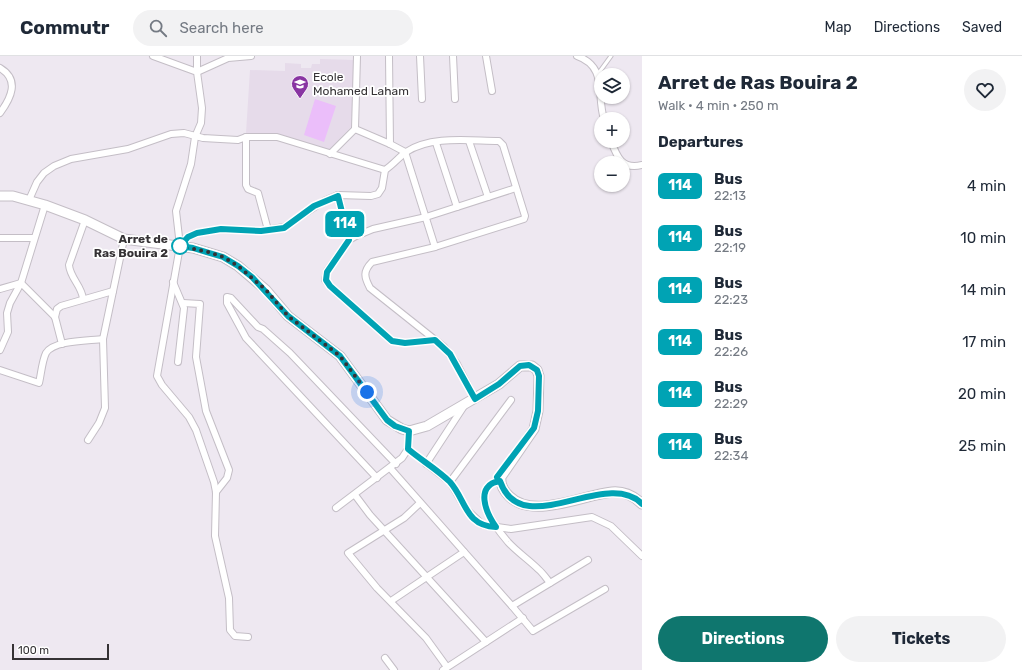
<!DOCTYPE html>
<meta charset="utf-8">
<style>
body{margin:0;font-family:Rubik,sans-serif;background:#f2f2f3;color:#1f2937;height:100vh;display:flex;flex-direction:column;font-size:15px;white-space:nowrap}
*{box-sizing:border-box;margin:0}
p{font-size:13px;color:#747a83}
.icon{flex:none;width:22px;height:22px;fill:none;stroke:currentColor;stroke-width:2;stroke-linecap:round;stroke-linejoin:round}
.map{position:relative;flex:1;overflow:hidden}
.drawer{display:flex;flex-direction:column;background:#fff;width:380px}
.drawer>*{flex:none}
.badge{padding:0 8px;border-radius:6px;font-size:14px;line-height:26px}
.controls{position:absolute;left:594px;top:12px;display:grid;gap:8px}
.controls a{display:grid;place-items:center;width:36px;height:36px;border-radius:50%;background:#fff;box-shadow:0 1px 3px #0004;font-size:20px}
.scale{position:absolute;left:12px;bottom:10px;width:97px;box-sizing:border-box;padding-left:4px;border:2px solid #353235;border-top:0;font-size:11px;line-height:14px;white-space:nowrap;color:#353235;-webkit-text-stroke:3px #fff;paint-order:stroke}
.you{position:absolute;width:20px;height:20px;margin:-10px;border:3px solid #fff;border-radius:50%;background:#1a73e8;box-shadow:0 0 0 6px #1a73e833}
.map>.badge{position:absolute;translate:-50% -50%;box-shadow:0 0 0 2px #fff}
h2{padding:0 16px;font-size:15px;line-height:36px}
.round{display:grid;place-items:center;flex:none;width:42px;height:42px;border-radius:21px;background:#f2f2f3}
.summary{display:flex;align-items:center;justify-content:space-between;height:68px;padding:0 16px}
h1{font-size:19px;font-weight:700;line-height:30px}
.primary-button{display:flex;gap:8px;margin-top:auto;padding:8px 16px}
.primary-button a{flex:1;height:46px;border-radius:24px;background:#0f766e;color:#fff;font-size:16px;font-weight:700;line-height:46px;text-align:center}
.primary-button a+a{background:#f2f2f3;color:#1f2937}
ul{padding:0;list-style:none}
li{display:flex;align-items:center;gap:12px;height:52px;padding:0 16px}
li div{flex:1}
li b{display:block;font-size:15px}
li em{font-style:normal}
li .badge{min-width:44px;font-weight:700;text-align:center}
header{display:flex;align-items:center;gap:24px;box-sizing:border-box;height:56px;padding:0 20px;background:#fff;border-bottom:1px solid #e0e1e3}
header strong{font-size:19px}
nav{display:flex;gap:22px;margin-inline-start:auto;font-size:14px}
.search{width:280px;height:36px;background:#f2f2f3;display:flex;align-items:center;gap:10px;box-sizing:border-box;padding:0 14px;border-radius:22px;color:#747a83;font-size:15px}
main{display:flex;flex:1;min-height:0}
.map>svg:first-child{display:block}
.built{fill:#e6dbea}
.pitch{fill:#ebbefa}
.lines{fill:none;stroke-linecap:round;stroke-linejoin:round}
.lane-casing{stroke:#c4bec6;stroke-width:5}
.street-casing{stroke:#c4bec6;stroke-width:8}
.secondary-casing{stroke:#c4bec6;stroke-width:11}
.lane{stroke:#fff;stroke-width:3}
.street{stroke:#fff;stroke-width:6}
.secondary{stroke:#fff;stroke-width:9}
.line-casing{stroke:#fff;stroke-width:9}
.line{stroke:#00a3b4;stroke-width:6}
.walk{stroke:#353235;stroke-width:4;stroke-dasharray:0 7.2}
.stop-dot{fill:#fff;stroke:#00a3b4;stroke-width:2}
.labels{text-anchor:middle;dominant-baseline:central;stroke-width:3.5;stroke-linejoin:round;paint-order:stroke}
.poi-label{font-size:12px;fill:#353235;stroke:#fff;text-anchor:start}
.stop-label{font-size:12px;font-weight:bold;fill:#353235;stroke:#fff;text-anchor:end}
</style>
<header>
<strong>Commutr</strong>
<div class="search"><svg class="icon" aria-label="search" viewBox="0 0 24 24"><circle cx="10" cy="10" r="6"/><path d="M15 15l6 6"/></svg>Search here</div>
<nav><a>Map</a><a>Directions</a><a>Saved</a></nav>
</header>
<main>
<div class="map">
<svg width="642" height="614" viewBox="0 0 642 614">
<rect width="100%" height="100%" fill="#eee8f1"/>
<path class="built" d="M 320,3 L 355,4 L 351,71 L 329,94 L 278,78 L 246,77 L 250,14 L 285,15 L 285,7 L 301,8 L 301,12 L 311,12 L 312,8 L 320,8 Z"/>
<path class="pitch" d="M 315,43 L 336,50 L 324,86 L 304,79 Z"/>
<g class="lines">
<defs>
<path id="lane" d="M 598,18 L 611,0"/>
<g id="street">
<path d="M 153,0 L 197,16 L 202,52 L 201,67 L 195,81 L 191,108 L 176,155 L 180,190 L 157,320 L 162,329 L 189,361 L 196,374 L 214,426 L 216,436 L 215,480 L 229,542 L 230,574 L 235,580 L 248,581"/>
<path d="M 197,0 L 197,16 L 228,2 L 251,0"/>
<path d="M 389,0 L 390,88"/>
<path d="M 420,0 L 422,43"/>
<path d="M 453,0 L 455,43"/>
<path d="M 486,0 L 492,35"/>
<path d="M 577,0 C 608,11 596,38 604,63"/>
<path d="M 0,12 C 20,24 11,42 0,57"/>
<path d="M 355,73 L 390,88 L 405,96 L 435,191"/>
<path d="M 246,81 L 246,129 L 248,133 L 258,137 L 268,174"/>
<path d="M 469,85 L 488,141"/>
<path d="M 611,85 C 617,101 622,114 642,109"/>
<path d="M 436,87 L 457,151"/>
<path d="M 330,98 L 355,73 L 357,0"/>
<path d="M 338,139 L 349,184"/>
<path d="M 29,144 L 37,126 L 44,117 L 54,110 L 71,103 L 128,93 L 171,78 L 184,77 L 203,82 L 238,84 L 246,81 L 277,81 L 385,114"/>
<path d="M 0,182 L 34,182"/>
<path d="M 180,190 L 188,181 L 197,177 L 221,173 L 261,175 L 284,171 L 324,145 L 338,139 L 371,140 L 378,138 L 382,132 L 385,114 C 393,109 399,101 406,96 C 432,79 470,85 499,85 L 503,89 L 525,160 L 524,163 L 435,191 L 372,206 C 363,215 364,221 370,232 L 444,291 L 457,308 L 475,343"/>
<path d="M 173,226 L 184,252 L 178,306"/>
<path d="M 0,233 L 21,227 L 55,261 L 62,288"/>
<path d="M 83,243 C 82,230 70,222 69,209 L 85,164"/>
<path d="M 183,247 L 200,248 L 196,301 L 206,355 L 229,414 L 227,422 L 216,436"/>
<path d="M 55,261 L 57,253 L 61,250 L 113,235"/>
<path d="M 435,284 L 405,287 L 392,285 L 330,230 L 325,224 L 327,215 L 349,184 L 356,180 L 373,173 L 426,161 L 516,132"/>
<path d="M 0,294 L 8,276 L 7,257 L 10,247 L 21,227 L 45,149"/>
<path d="M 0,314 L 39,327 C 41,319 42,305 46,297 C 54,284 89,285 103,283"/>
<path d="M 88,384 L 99,367 L 105,352 L 103,283 L 124,183"/>
<path d="M 408,393 L 450,426 L 466,453 L 483,469 L 511,473 L 592,461 L 611,470 L 642,500"/>
<path d="M 426,408 L 464,350"/>
<path d="M 390,412 L 512,550 L 533,575 L 605,533"/>
<path d="M 377,422 L 246,282 L 227,247 L 227,241 L 231,242 L 258,271 L 263,273 L 290,297 L 396,408"/>
<path d="M 500,425 C 465,432 496,472 508,486 C 517,496 529,504 538,513 C 543,517 546,522 550,527"/>
<path d="M 450,426 L 511,344"/>
<path d="M 355,439 L 370,459 L 486,586"/>
<path d="M 420,447 L 404,462 L 348,497 L 377,532 L 426,582 L 447,611"/>
<path d="M 336,452 L 402,402 L 408,393 L 409,375"/>
<path d="M 391,545 L 464,496"/>
<path d="M 512,550 L 588,504"/>
<path d="M 385,602 L 394,614"/>
<path d="M 443,614 L 523,562"/>
</g>
<path id="secondary" d="M 0,140 L 13,140 L 45,149 L 85,164 L 124,183 L 193,192 L 223,201 L 238,210 L 266,234 L 288,260 L 340,300 L 387,364 L 402,373 L 409,375 L 427,370 L 499,328 L 520,310 L 532,310 L 537,314 L 539,320 L 538,355 L 534,373 L 501,421 C 500,428 503,434 509,440 C 533,464 582,439 612,436 C 623,435 634,440 642,448"/>
</defs>
<use href="#lane" class="lane-casing"/>
<use href="#street" class="street-casing"/>
<use href="#secondary" class="secondary-casing"/>
<use href="#lane" class="lane"/>
<use href="#street" class="street"/>
<use href="#secondary" class="secondary"/>
</g>
<g class="lines">
<defs>
<path id="line" d="M 497,421 L 534,372 L 538,355 L 539,320 L 537,314 L 529,309 L 520,310 L 499,328 L 475,343 L 450,298 L 435,284 L 405,287 L 392,285 L 330,230 L 326,224 L 327,216 L 349,184 L 338,140 L 314,150 L 284,172 L 261,175 L 221,173 L 197,177 L 188,181 L 180,190 L 193,192 L 223,201 L 238,210 L 252,221 L 288,260 L 340,300 L 387,364 L 395,370 L 409,375 L 408,393 C 421,404 438,414 450,426 C 466,444 465,470 496,471 C 486,457 474,429 500,425 C 521,487 607,411 642,448"/>
</defs>
<use href="#line" class="line-casing"/>
<use href="#line" class="line"/>
<path class="walk" d="M 180,190 L 208,196 L 223,201 L 238,210 L 266,234 L 288,260 L 340,300 L 367,336"/>
</g>
<defs>
<symbol id="school-pin" viewBox="-11 -11 22 30"><path d="M0 17L-7.5 6A9.5 9.5 0 1 1 7.5 6Z" fill="#8935a2" stroke="#fff"/><path d="M0-5L7-2L0 1L-7-2ZM-4 1L0 2.5L4 1V4Q0 6-4 4Z" fill="#fff"/></symbol>
</defs>
<g fill-rule="evenodd">
<use href="#school-pin" x="290" y="18" width="20" height="27"/>
</g>
<circle class="stop-dot" cx="180" cy="190" r="8"/>
<g class="labels">
<g class="poi-label">
<text x="313" y="21">Ecole<tspan x="313" dy="14">Mohamed Laham</tspan></text>
</g>
<g class="stop-label">
<text x="168" y="183">Arret de<tspan x="168" dy="14">Ras Bouira 2</tspan></text>
</g>
</g>
</svg>
<div class="controls">
<a><svg class="icon" aria-label="layers" viewBox="0 0 24 24"><path d="M12 4l9 5-9 5-9-5zM3 14l9 5 9-5"/></svg></a>
<a>+</a>
<a>−</a>
</div>
<div class="scale">100 m</div>
<div class="you" style="left:367px;top:336px"></div>
<b class="badge" style="left:345px;top:168px;background:#00a3b4;color:#fff">114</b>
</div>
<section class="drawer">
<div class="summary"><div><h1>Arret de Ras Bouira 2</h1><p>Walk · 4 min · 250 m</p></div><a class="round"><svg class="icon" aria-label="heart" viewBox="0 0 24 24"><path d="M12 20l-8-8c-3-5 5-10 8-4 3-6 11-1 8 4z"/></svg></a></div>
<h2>Departures</h2>
<ul>
<li><span class="badge" style="background:#00a3b4;color:#fff">114</span><div><b>Bus</b><p>22:13</p></div><em>4 min</em></li>
<li><span class="badge" style="background:#00a3b4;color:#fff">114</span><div><b>Bus</b><p>22:19</p></div><em>10 min</em></li>
<li><span class="badge" style="background:#00a3b4;color:#fff">114</span><div><b>Bus</b><p>22:23</p></div><em>14 min</em></li>
<li><span class="badge" style="background:#00a3b4;color:#fff">114</span><div><b>Bus</b><p>22:26</p></div><em>17 min</em></li>
<li><span class="badge" style="background:#00a3b4;color:#fff">114</span><div><b>Bus</b><p>22:29</p></div><em>20 min</em></li>
<li><span class="badge" style="background:#00a3b4;color:#fff">114</span><div><b>Bus</b><p>22:34</p></div><em>25 min</em></li>
</ul>
<div class="primary-button"><a>Directions</a><a>Tickets</a></div>
</section>
</main>
